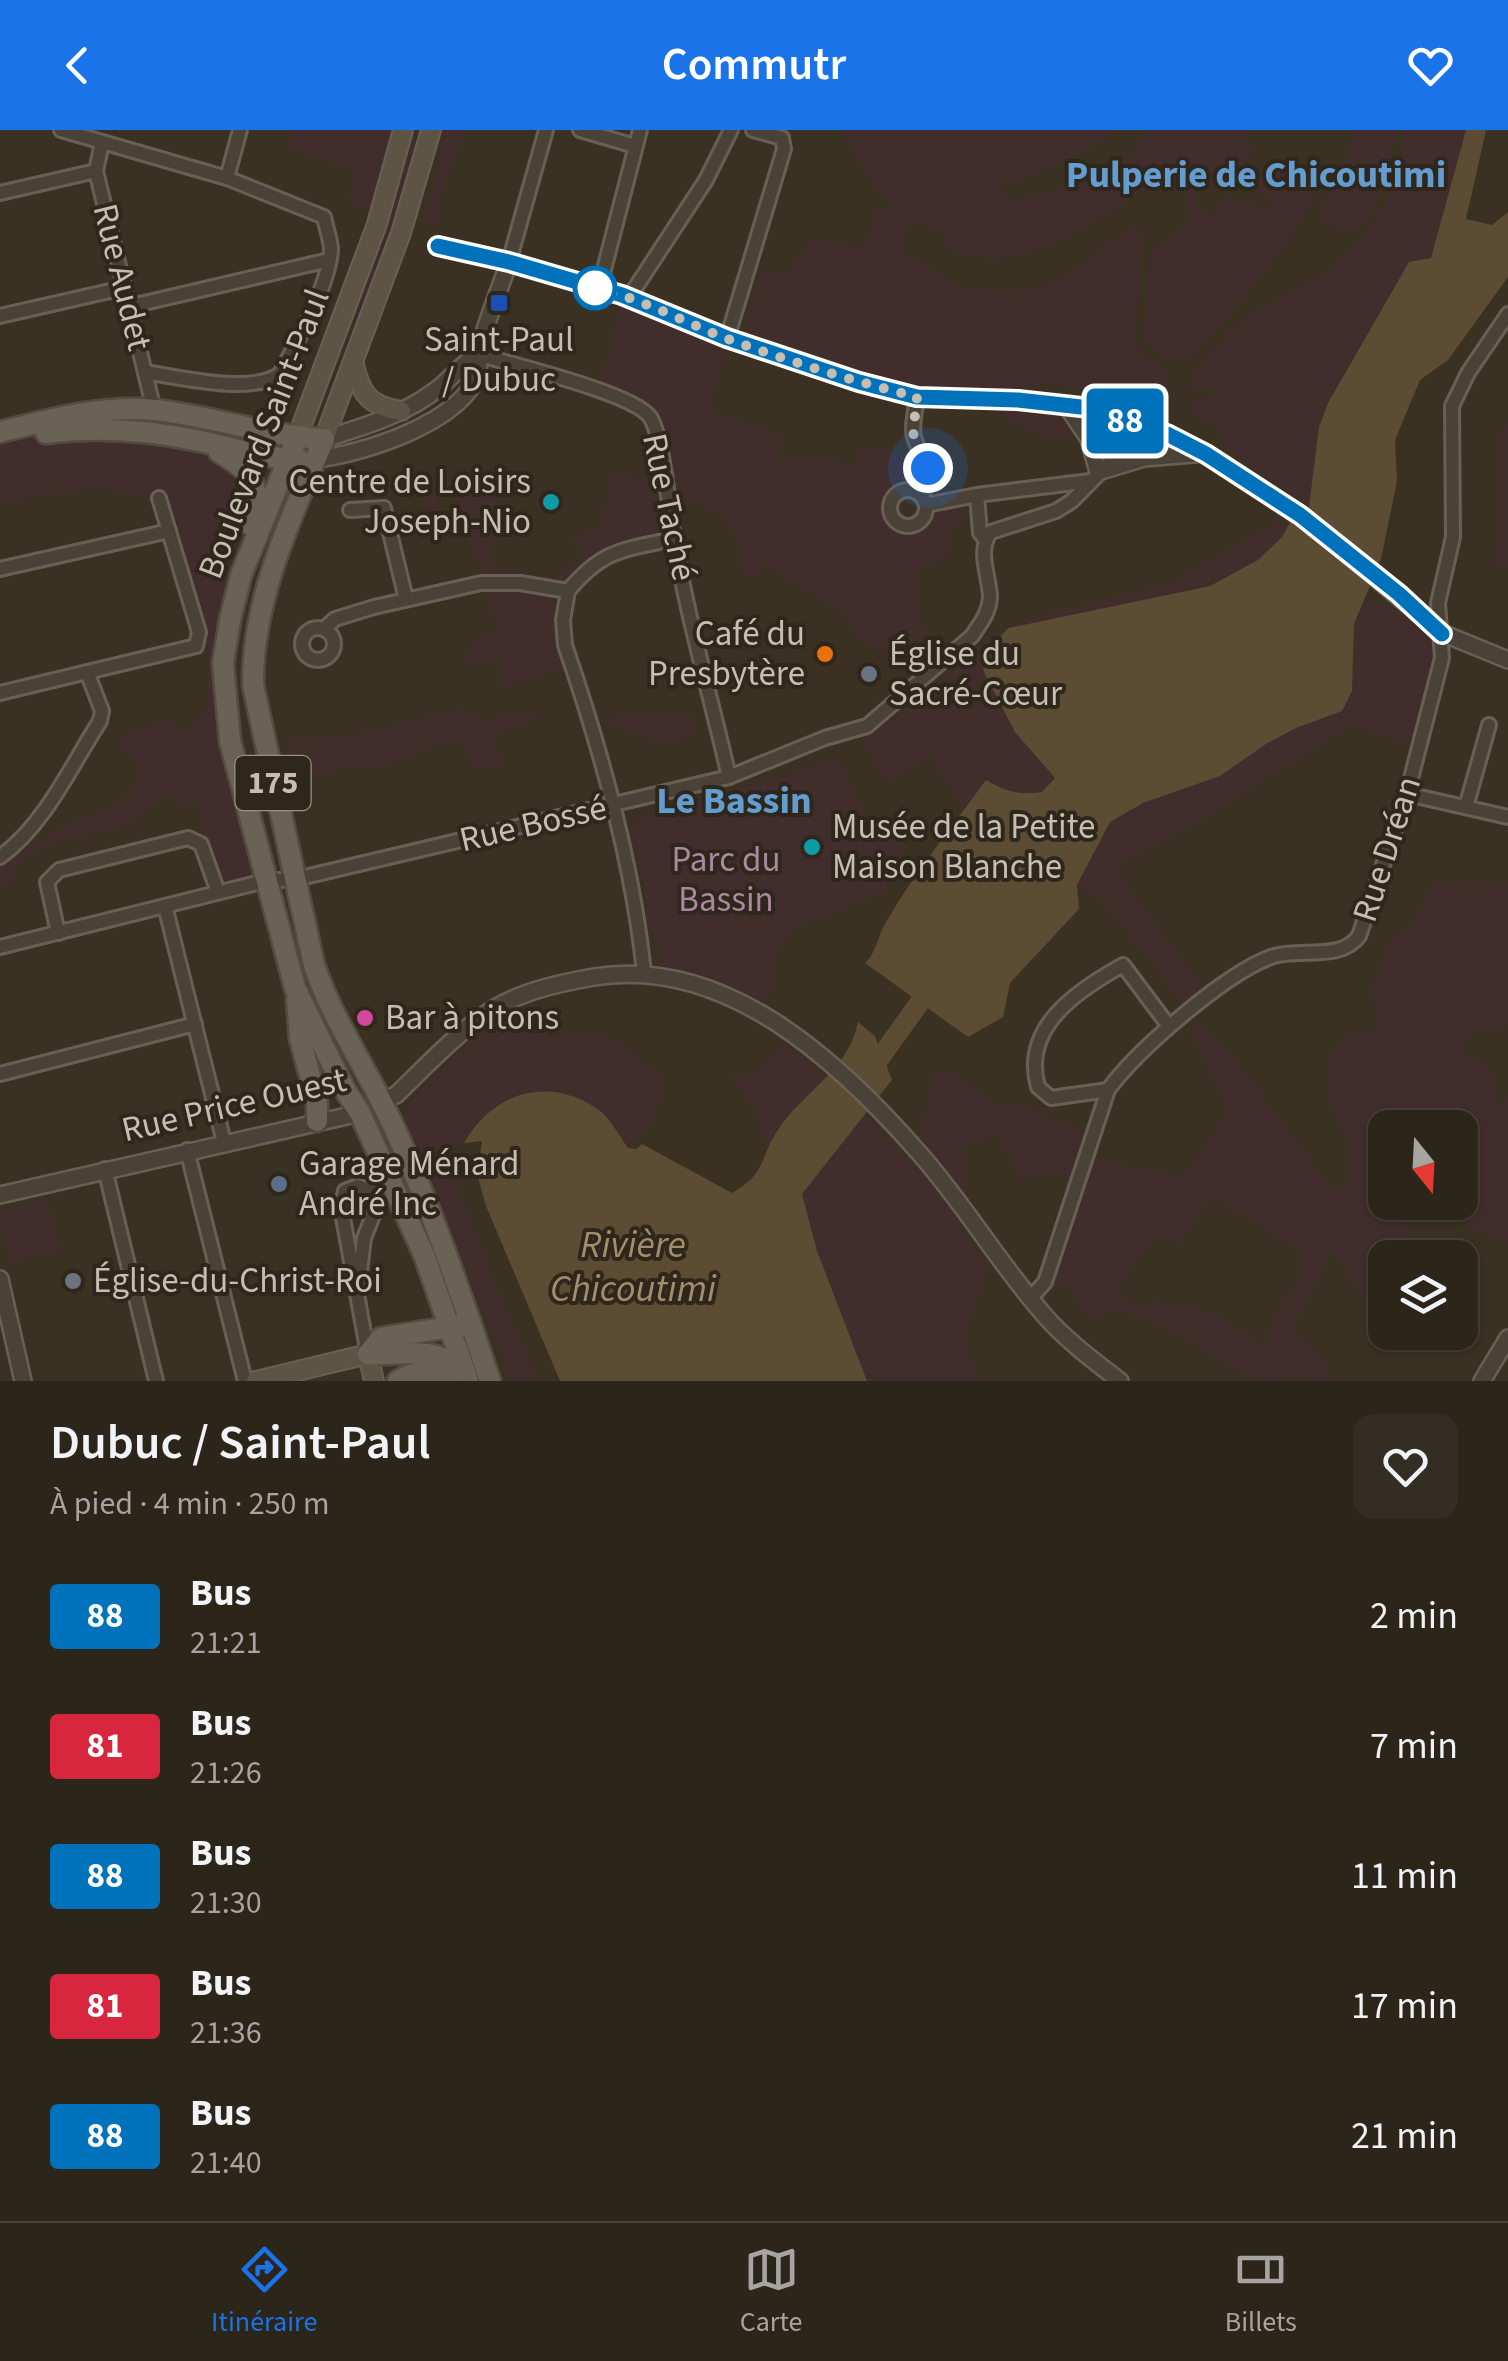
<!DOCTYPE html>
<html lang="fr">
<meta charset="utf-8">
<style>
body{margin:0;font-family:"Source Sans 3",sans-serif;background:#342d23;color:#f1f3f6;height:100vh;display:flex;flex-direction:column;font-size:38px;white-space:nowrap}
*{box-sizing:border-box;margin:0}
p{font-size:32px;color:#a6a5a2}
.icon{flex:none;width:55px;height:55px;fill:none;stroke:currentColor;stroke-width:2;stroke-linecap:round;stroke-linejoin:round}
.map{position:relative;height:1251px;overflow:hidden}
.drawer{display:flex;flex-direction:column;background:#2c251a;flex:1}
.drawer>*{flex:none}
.badge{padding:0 20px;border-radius:8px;font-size:35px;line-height:65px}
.needle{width:65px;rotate:162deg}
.buttons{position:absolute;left:1368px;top:980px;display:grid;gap:20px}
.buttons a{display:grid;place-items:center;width:110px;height:110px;border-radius:20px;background:#2c251a;box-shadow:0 2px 8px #0004,0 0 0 2px #484239;font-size:50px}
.you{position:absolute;width:50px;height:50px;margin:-25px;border:8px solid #fff;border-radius:50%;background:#1a73e8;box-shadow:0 0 0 15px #1a73e833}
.map>.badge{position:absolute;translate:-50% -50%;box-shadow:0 0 0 5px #fff}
.round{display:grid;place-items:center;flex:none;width:105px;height:105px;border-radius:20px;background:#342d23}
.overview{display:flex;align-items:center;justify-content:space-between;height:170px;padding:0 50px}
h1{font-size:48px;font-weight:600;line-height:75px}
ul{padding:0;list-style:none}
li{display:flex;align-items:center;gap:30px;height:130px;padding:0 50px}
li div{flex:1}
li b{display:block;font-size:38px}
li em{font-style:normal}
li .badge{min-width:110px;font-weight:700;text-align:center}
header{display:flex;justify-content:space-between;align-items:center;height:130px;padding:0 50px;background:#1a73e8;color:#fff;font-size:45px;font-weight:600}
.tabs{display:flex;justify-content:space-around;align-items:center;height:140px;border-top:2px solid #484239;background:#2c251a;font-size:28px;color:#a6a5a2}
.tabs a{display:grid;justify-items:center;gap:5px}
.tabs .active{color:#1a73e8}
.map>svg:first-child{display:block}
.green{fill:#422d2d;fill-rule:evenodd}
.water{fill:#5c4c34}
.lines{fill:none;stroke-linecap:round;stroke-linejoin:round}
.river{stroke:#5c4c34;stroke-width:20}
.minor-casing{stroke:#686054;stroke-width:18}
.tertiary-casing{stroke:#686054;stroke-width:20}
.secondary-casing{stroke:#686054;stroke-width:22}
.primary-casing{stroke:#534c40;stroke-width:25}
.minor{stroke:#4a4236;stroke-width:12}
.tertiary{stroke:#4a4236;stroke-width:15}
.secondary{stroke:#5d5445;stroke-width:18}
.primary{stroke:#6a6254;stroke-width:20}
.line-casing{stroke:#fff;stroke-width:22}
.line{stroke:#0072bc;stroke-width:15}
.walk{stroke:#c6bfb1;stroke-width:10;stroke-dasharray:0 18}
.stop-dot{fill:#fff;stroke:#0072bc;stroke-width:5}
.transit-dot{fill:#1a4fb4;stroke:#2f271c;stroke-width:4}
.culture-dot{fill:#0f9aa8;stroke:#2f271c;stroke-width:4}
.food-dot{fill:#e8710a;stroke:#2f271c;stroke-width:4}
.worship-dot{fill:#6b7280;stroke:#2f271c;stroke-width:4}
.hotel-dot{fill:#d1479c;stroke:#2f271c;stroke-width:4}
.service-dot{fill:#5c6f8a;stroke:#2f271c;stroke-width:4}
.labels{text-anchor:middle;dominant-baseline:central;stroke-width:8;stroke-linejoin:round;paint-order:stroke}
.shield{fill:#2f271c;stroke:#999184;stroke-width:2.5}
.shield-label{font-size:32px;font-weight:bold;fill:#c6bfb1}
.street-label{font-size:35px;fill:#c6bfb1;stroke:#2f271c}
.poi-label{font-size:35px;fill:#c6bfb1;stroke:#2f271c;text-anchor:start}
.park-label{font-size:35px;fill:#ab87a1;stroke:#2f271c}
.neighbourhood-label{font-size:38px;font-weight:bold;fill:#639dd0;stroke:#2f271c}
.water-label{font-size:38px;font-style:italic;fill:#a48d6c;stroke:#2f271c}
</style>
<header><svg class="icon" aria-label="back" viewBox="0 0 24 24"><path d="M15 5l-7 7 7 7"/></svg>Commutr<svg class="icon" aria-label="heart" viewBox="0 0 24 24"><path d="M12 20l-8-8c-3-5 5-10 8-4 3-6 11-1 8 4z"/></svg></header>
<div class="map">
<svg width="1508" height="1251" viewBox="0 0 1508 1251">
<rect width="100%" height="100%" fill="#3a3123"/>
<g class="green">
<path d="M 292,0 L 394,0 L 374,83 L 347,69 L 356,40 L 287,19 Z"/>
<path d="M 408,0 L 418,0 L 398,81 L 362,187 L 355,186 L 382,99 Z"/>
<path d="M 445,0 L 465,0 L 442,59 L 439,98 L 425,93 Z"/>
<path d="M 840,0 L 1109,0 L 1107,9 L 1063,32 L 999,56 L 1007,71 C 1064,62 1093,47 1143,20 L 1134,10 L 1152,0 L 1251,0 L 1244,13 L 1254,20 L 1237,44 L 1228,49 C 1203,41 1196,46 1176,63 L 1160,58 L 1146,60 C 1135,64 1128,70 1119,76 C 1067,108 1003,151 943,114 L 944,103 L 913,89 L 900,119 L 964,159 L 1004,161 L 1041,158 L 1077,139 L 1133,95 L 1141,107 L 1136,215 C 1146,232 1168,236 1172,256 L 1154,260 L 1156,279 L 1145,280 L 1059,254 L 1038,254 L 989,263 L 916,259 L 750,203 L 746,188 L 762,142 L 784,146 L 810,108 L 863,118 L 877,78 L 896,77 L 876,58 Z"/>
<path d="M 1357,0 L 1398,0 C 1388,31 1380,91 1347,104 L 1328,93 L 1320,80 Z"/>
<path d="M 1407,0 L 1466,0 L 1431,128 L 1409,132 L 1328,273 L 1319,297 L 1309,377 L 1228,320 L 1216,297 L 1193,286 L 1189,272 L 1214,266 L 1212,255 L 1189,259 L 1195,239 L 1240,191 L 1325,143 L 1364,106 L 1387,72 Z"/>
<path d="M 1270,29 L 1293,42 L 1315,63 C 1286,125 1236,178 1189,228 C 1173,233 1152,222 1143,207 L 1152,120 L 1183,97 L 1187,87 L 1189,59 L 1193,57 L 1197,60 L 1197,77 L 1211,89 L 1223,65 L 1248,77 L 1253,73 L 1267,81 L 1272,76 L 1254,54 Z"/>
<path d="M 622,165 L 727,209 L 710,281 L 783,306 L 778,328 L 856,333 L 863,316 L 919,324 L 927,343 L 921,352 C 913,354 904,352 897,355 C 865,369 888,418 920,401 C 930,396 932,383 941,376 L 960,374 L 966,383 L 961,394 L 951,397 L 946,428 L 915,439 L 919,444 C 909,466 919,486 929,507 L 901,511 L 878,522 L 851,502 L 851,488 C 823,466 791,455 764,432 L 755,450 L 744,445 C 739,433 739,415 734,405 C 721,380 692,369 668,358 L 674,409 L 607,424 L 568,461 L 563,491 L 573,538 L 501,556 L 498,529 L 481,536 L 460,533 L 476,508 L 496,504 L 490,454 L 481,453 L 477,429 L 459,393 L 447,399 L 442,411 L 438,399 L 443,387 L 459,385 L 456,365 L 440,367 L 433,385 L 424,375 L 429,362 L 442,344 L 463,350 L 460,347 L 493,351 L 499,347 L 490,439 L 556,447 L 587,420 L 571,412 L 574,404 L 581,407 L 585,399 L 603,398 L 610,341 L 667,357 L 650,287 L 599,261 Z"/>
<path d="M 1036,277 C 1059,279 1069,290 1082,309 L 1044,308 L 994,283 Z"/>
<path d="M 154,280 L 152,301 L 289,329 L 241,445 L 223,533 L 265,751 L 218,762 L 201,714 L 204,699 L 198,672 L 187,676 L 165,664 C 152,677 138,690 120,696 C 85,710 23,707 12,752 L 0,756 L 0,733 L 83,687 L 114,677 L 138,654 L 138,635 L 116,616 L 123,605 L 171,589 L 183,607 L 207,579 L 208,517 L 199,502 L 159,368 L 101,358 L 41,365 L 0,374 L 0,302 Z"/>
<path d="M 1508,289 L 1508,436 L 1494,438 L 1500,304 Z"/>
<path d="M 1287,385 L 1290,392 C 1259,453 1182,461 1122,474 C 1085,482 1047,490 1009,498 L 1026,490 L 1172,453 Z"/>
<path d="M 1367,474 C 1406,476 1415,478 1438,511 L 1413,613 L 1348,596 L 1202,690 L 1121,732 L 1122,748 L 1208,865 L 1187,880 L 1105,773 L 1077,755 L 1110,692 L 1143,673 L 1220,646 L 1266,614 L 1352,561 L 1354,494 Z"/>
<path d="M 990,515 L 983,540 L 1015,602 L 1055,648 L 1042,662 C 1019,665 1006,662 986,651 L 964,681 L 930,626 L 888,652 L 862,609 L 904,582 L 936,553 Z"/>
<path d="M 462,579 L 482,589 L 546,584 L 493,606 L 504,632 L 498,642 L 485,634 L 473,642 L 464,609 L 444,613 L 377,638 L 351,636 L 296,651 L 286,609 L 353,605 Z"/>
<path d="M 624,583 L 697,588 C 691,627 628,607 609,590 Z"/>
<path d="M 835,629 L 873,694 L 887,692 L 905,708 L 897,748 L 881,763 L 795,797 L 779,816 L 768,873 L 707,846 L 666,845 L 647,779 L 632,693 Z"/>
<path d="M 1470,752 L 1508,754 L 1508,895 L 1481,900 L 1461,909 L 1466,924 L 1489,935 L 1497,978 L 1505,969 L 1508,970 L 1508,1111 L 1463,1094 L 1465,1064 L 1460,1056 L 1460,998 L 1385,998 L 1385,1072 L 1402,1073 L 1409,1108 L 1407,1127 L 1385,1128 L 1385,1192 L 1329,1119 C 1323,1149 1302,1172 1293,1202 L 1320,1228 L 1336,1251 L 1305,1251 L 1298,1238 C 1292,1241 1282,1250 1279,1251 C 1232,1251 1168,1187 1121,1182 C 1112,1181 1099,1187 1090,1189 L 1082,1182 L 1073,1157 L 1041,1158 L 1067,1042 L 1019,1049 L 998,1002 L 985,1010 L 964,1014 L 967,1068 L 957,1096 L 989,1139 C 971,1178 955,1211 981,1251 L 867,1251 L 817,1121 L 802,1063 L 831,1025 L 858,975 L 910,1033 L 920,1018 L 932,942 L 948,940 L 1003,979 L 1024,974 L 1047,987 L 1084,1000 L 1071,1026 L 1184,1047 L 1228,983 L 1194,906 L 1194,889 L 1231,924 L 1338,1067 L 1350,1036 L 1347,1015 L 1329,967 L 1328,927 L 1347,907 L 1374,901 L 1376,878 L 1370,861 L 1391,808 L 1412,796 L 1431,754 ZM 1210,1064 L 1303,1123 L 1295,1157 L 1273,1186 L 1269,1206 L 1261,1216 L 1215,1183 L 1156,1171 L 1137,1177 L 1117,1159 L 1137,1129 L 1159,1104 L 1180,1115 Z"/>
<path d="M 527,876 L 528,894 L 547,895 L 548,908 L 603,903 L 665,947 L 654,990 L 628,1018 L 601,981 L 513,968 L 474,995 L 464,1013 L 453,1020 C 446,1051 522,1213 538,1251 L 513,1251 L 410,1011 L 404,985 C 424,945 489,898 527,876 Z"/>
<path d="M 785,913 L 827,947 L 777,1001 L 768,1021 L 750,971 L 736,955 L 732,940 L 751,949 Z"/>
<path d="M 47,1070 L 60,1120 L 10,1133 L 0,1093 L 1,1082 Z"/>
</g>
<g class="water">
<path d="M 1466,0 L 1486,0 L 1466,89 L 1492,95 L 1508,82 L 1508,147 L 1448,230 L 1420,250 L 1395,310 L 1397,351 L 1381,429 L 1354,494 L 1352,561 L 1342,581 L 1296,598 L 1266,614 L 1220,646 L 1143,673 L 1110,692 L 1077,755 L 1079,779 L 1010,853 L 1003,887 L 968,907 L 865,833 C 876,824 878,805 886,792 C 915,742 952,697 986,650 C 1006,662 1019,665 1042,662 L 1055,648 L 1015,602 L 983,540 L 990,515 L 1009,498 L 1210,456 L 1258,430 L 1282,407 L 1290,392 L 1287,385 L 1309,377 L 1319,297 L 1328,273 L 1409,132 L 1431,128 Z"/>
<path d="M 858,892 L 875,906 L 892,950 L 802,1064 L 817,1121 L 867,1251 L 560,1251 L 486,1076 L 477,1044 L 482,1011 L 464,1013 C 493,962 549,945 599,980 C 610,988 620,1007 628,1018 L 636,1019 L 642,1014 L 732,1063 C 766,1043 758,1033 776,1003 C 801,962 848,942 858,892 Z"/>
</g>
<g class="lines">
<path class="river" d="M 867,946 L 935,851"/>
<defs>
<g id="minor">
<path d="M 61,0 L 227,48 L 324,87 C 326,97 330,108 331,118 C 331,151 296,214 280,244 C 252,265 179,247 145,242"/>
<path d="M 580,0 L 635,16"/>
<path d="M 102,13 L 96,41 L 154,280"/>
<path d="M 227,48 L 240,0"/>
<path d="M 0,63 L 96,41"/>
<path d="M 438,116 L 509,132 L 546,0"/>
<path d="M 599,159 L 640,0"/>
<path d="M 628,169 L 706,50 L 731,0"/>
<path d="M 127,177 L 329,130"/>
<path d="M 0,186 L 123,158"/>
<path d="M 727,209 L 784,19 L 782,8 L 753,0"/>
<path d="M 478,224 C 512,235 633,263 650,287 C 663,306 669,381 674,407 C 687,487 711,567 729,647"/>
<path d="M 917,267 C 916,280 910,298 915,310 C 924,337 936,333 922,365"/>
<circle cx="908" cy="378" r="18"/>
<path d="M 977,365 L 980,403 L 985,409"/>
<path d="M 926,375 L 977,365 L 1090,351"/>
<path d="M 350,380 L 384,378 L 406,469"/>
<path d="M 0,439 L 169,401"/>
<path d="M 568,461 L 563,490 L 565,515 C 601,620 633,733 644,843"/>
<circle cx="318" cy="514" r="16"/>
<path d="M 324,499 L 335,489 L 374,477 L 481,453 L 520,453 L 568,461 C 603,419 623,420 674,409"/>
<path d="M 0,563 L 196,516 L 199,502 L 159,368"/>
<path d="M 1407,664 L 1508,687"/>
<path d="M 1466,677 L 1489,595"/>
<path d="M 0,727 C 44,696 71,636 100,591 L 102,581 L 87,542"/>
<path d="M 165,776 L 224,1012"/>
<path d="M 58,803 L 47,752 L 59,740 L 188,708 L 201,714 L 218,762"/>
<path d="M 0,817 L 265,751 L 296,749 L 729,647 L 825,608 L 867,596 L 972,506 C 980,494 989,483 990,468 C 990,447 976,420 991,402 L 1056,381 L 1072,371 L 1143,299"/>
<path d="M 0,944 L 195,894"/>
<path d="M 1108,960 L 1051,968 L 1038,957 C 1021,897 1078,860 1123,835 L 1165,891"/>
<path d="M 187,1020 L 245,1251"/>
<path d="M 105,1039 L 156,1251"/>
<path d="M 358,1158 L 364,1108 L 376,1078 L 372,1062 L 358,1056 L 345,1061 L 341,1077 L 368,1224"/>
<path d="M 1031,1168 L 1045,1152 L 1108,960 C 1137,920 1225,844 1271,827 C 1299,817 1340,832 1359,806 L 1407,664 L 1442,528 L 1438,473 L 1453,407 L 1452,276 L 1468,243 L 1508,184"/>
</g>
<g id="tertiary">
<path d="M 1066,275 L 1089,309 L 1098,342 L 1144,328 L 1205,323"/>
<path d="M 324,309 C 362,297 404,285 436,260 C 452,248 459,236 478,224"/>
<path d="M 316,329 C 362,324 461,293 478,244 C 480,238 477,229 479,221 C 486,191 499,161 509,132 L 622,165 L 727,209 L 859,252 L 917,267 L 1018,271 L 1089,277 L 1143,299 L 1167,304 L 1205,323 L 1300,385 L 1442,503 L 1508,530"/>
<path d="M 380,971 L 396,965 C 423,939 450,910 480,888 C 513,863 554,854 594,847 C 726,826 839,931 920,1024 C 965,1075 1000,1135 1045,1186 C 1067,1211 1094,1231 1120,1251"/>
<path d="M 0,1065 L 360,983"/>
<path d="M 0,1149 L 23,1251"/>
<path d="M 1482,1251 L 1508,1208"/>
</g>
<g id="secondary">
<path d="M 354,235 C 361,265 370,276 401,281"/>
<path d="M 297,308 L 377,94 L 403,0"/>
<path d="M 324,309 L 401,103 L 431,0"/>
<path d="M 256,1251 L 368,1224 L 374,1251"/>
</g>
<g id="primary">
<path d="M 0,302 C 51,289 102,275 155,280 C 212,286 267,306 324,309 C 291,387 252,470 253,555 L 314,835 C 333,891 367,939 392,993 C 431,1076 461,1164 490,1251"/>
<path d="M 46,303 C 99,296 148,300 200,311 C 233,318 266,329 299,329"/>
<path d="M 297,308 L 241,445 L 230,490 L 223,533 L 230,611 L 295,858 L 345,960 L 360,983 L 425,1127 L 468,1251"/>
<path d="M 219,322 C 255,343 261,353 251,395"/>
<path d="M 297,870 L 300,909 L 317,972 L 317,991"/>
<path d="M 368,1224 L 381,1208 L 463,1195"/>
<path d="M 368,1224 C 409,1226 429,1214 465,1241"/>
<path d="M 398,1251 C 415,1240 431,1240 447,1251"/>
</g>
</defs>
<use href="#minor" class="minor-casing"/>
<use href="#tertiary" class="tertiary-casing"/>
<use href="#secondary" class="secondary-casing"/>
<use href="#primary" class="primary-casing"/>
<use href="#minor" class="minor"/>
<use href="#tertiary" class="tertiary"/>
<use href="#secondary" class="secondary"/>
<use href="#primary" class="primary"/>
</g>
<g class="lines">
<defs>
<path id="line" d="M 438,116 L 509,132 L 622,165 L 727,208 L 859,252 L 917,267 L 1018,270 L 1090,278 L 1143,299 L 1167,304 L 1206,324 L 1300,385 L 1399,464 L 1442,504"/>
</defs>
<use href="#line" class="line-casing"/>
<use href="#line" class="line"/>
<path class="walk" d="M 595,158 C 640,168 682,191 725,208 C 788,231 853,251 917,267 L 913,303 L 928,338"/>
</g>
<circle class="stop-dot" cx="595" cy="158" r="20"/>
<rect class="transit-dot" x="489" y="163" width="20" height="20" rx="5"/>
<g class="culture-dot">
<circle cx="551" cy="372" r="10"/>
<circle cx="812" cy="717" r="10"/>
</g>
<circle class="food-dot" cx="825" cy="524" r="10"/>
<g class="worship-dot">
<circle cx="869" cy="544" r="10"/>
<circle cx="73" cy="1151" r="10"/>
</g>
<circle class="hotel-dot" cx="365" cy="888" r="10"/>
<circle class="service-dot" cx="279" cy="1054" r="10"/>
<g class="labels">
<rect class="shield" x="235.5" y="626" width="75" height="54" rx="8"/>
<g class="shield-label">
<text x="273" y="653">175</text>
</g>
<g class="street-label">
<text transform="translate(122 147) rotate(76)">Rue Audet</text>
<text transform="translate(264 304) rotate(-69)">Boulevard Saint-Paul</text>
<text transform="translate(669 377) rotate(78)">Rue Taché</text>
<text transform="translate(533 694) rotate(-13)">Rue Bossé</text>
<text transform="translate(1387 719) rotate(-72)">Rue Dréan</text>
<text transform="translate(234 975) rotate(-13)">Rue Price Ouest</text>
</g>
<g class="poi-label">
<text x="499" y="210" text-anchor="middle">Saint-Paul<tspan x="499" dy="40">/ Dubuc</tspan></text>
<text x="531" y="352" text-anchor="end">Centre de Loisirs<tspan x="531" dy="40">Joseph-Nio</tspan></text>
<text x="805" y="504" text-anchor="end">Café du<tspan x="805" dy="40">Presbytère</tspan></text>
<text x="889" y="524">Église du<tspan x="889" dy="40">Sacré-Cœur</tspan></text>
<text x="832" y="697">Musée de la Petite<tspan x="832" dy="40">Maison Blanche</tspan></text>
<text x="385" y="888">Bar à pitons</text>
<text x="299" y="1034">Garage Ménard<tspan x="299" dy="40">André Inc</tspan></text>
<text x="93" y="1151">Église-du-Christ-Roi</text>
</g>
<g class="park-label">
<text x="726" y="730">Parc du<tspan x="726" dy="40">Bassin</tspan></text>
</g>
<g class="neighbourhood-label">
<text x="1256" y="45">Pulperie de Chicoutimi</text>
<text x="734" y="671">Le Bassin</text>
</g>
<g class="water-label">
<text x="633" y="1115">Rivière<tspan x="633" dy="44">Chicoutimi</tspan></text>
</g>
</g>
</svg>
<div class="buttons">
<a><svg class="needle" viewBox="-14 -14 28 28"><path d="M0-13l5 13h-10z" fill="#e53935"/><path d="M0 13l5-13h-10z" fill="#a6a5a2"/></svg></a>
<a><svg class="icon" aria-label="layers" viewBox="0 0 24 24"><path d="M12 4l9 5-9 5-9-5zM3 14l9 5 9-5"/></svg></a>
</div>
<div class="you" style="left:928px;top:338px"></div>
<b class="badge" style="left:1125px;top:291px;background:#0072bc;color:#fff">88</b>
</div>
<section class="drawer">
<div class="overview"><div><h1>Dubuc / Saint-Paul</h1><p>À pied · 4 min · 250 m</p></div><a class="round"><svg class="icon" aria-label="heart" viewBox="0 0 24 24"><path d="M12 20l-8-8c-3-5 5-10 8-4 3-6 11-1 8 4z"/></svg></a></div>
<ul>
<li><span class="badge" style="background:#0072bc;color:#fff">88</span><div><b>Bus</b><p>21:21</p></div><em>2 min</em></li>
<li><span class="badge" style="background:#d7263d;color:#fff">81</span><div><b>Bus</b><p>21:26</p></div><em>7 min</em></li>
<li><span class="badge" style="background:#0072bc;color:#fff">88</span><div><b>Bus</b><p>21:30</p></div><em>11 min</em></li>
<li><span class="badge" style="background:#d7263d;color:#fff">81</span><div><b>Bus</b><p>21:36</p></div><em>17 min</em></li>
<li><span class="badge" style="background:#0072bc;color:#fff">88</span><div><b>Bus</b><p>21:40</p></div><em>21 min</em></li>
</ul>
</section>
<nav class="tabs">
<a class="active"><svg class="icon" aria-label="directions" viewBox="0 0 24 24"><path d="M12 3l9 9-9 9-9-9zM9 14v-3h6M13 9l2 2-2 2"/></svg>Itinéraire</a>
<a><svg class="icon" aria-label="map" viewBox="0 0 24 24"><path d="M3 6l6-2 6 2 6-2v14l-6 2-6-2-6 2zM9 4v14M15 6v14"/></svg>Carte</a>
<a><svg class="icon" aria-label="tickets" viewBox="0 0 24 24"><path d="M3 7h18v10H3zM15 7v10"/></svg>Billets</a>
</nav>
